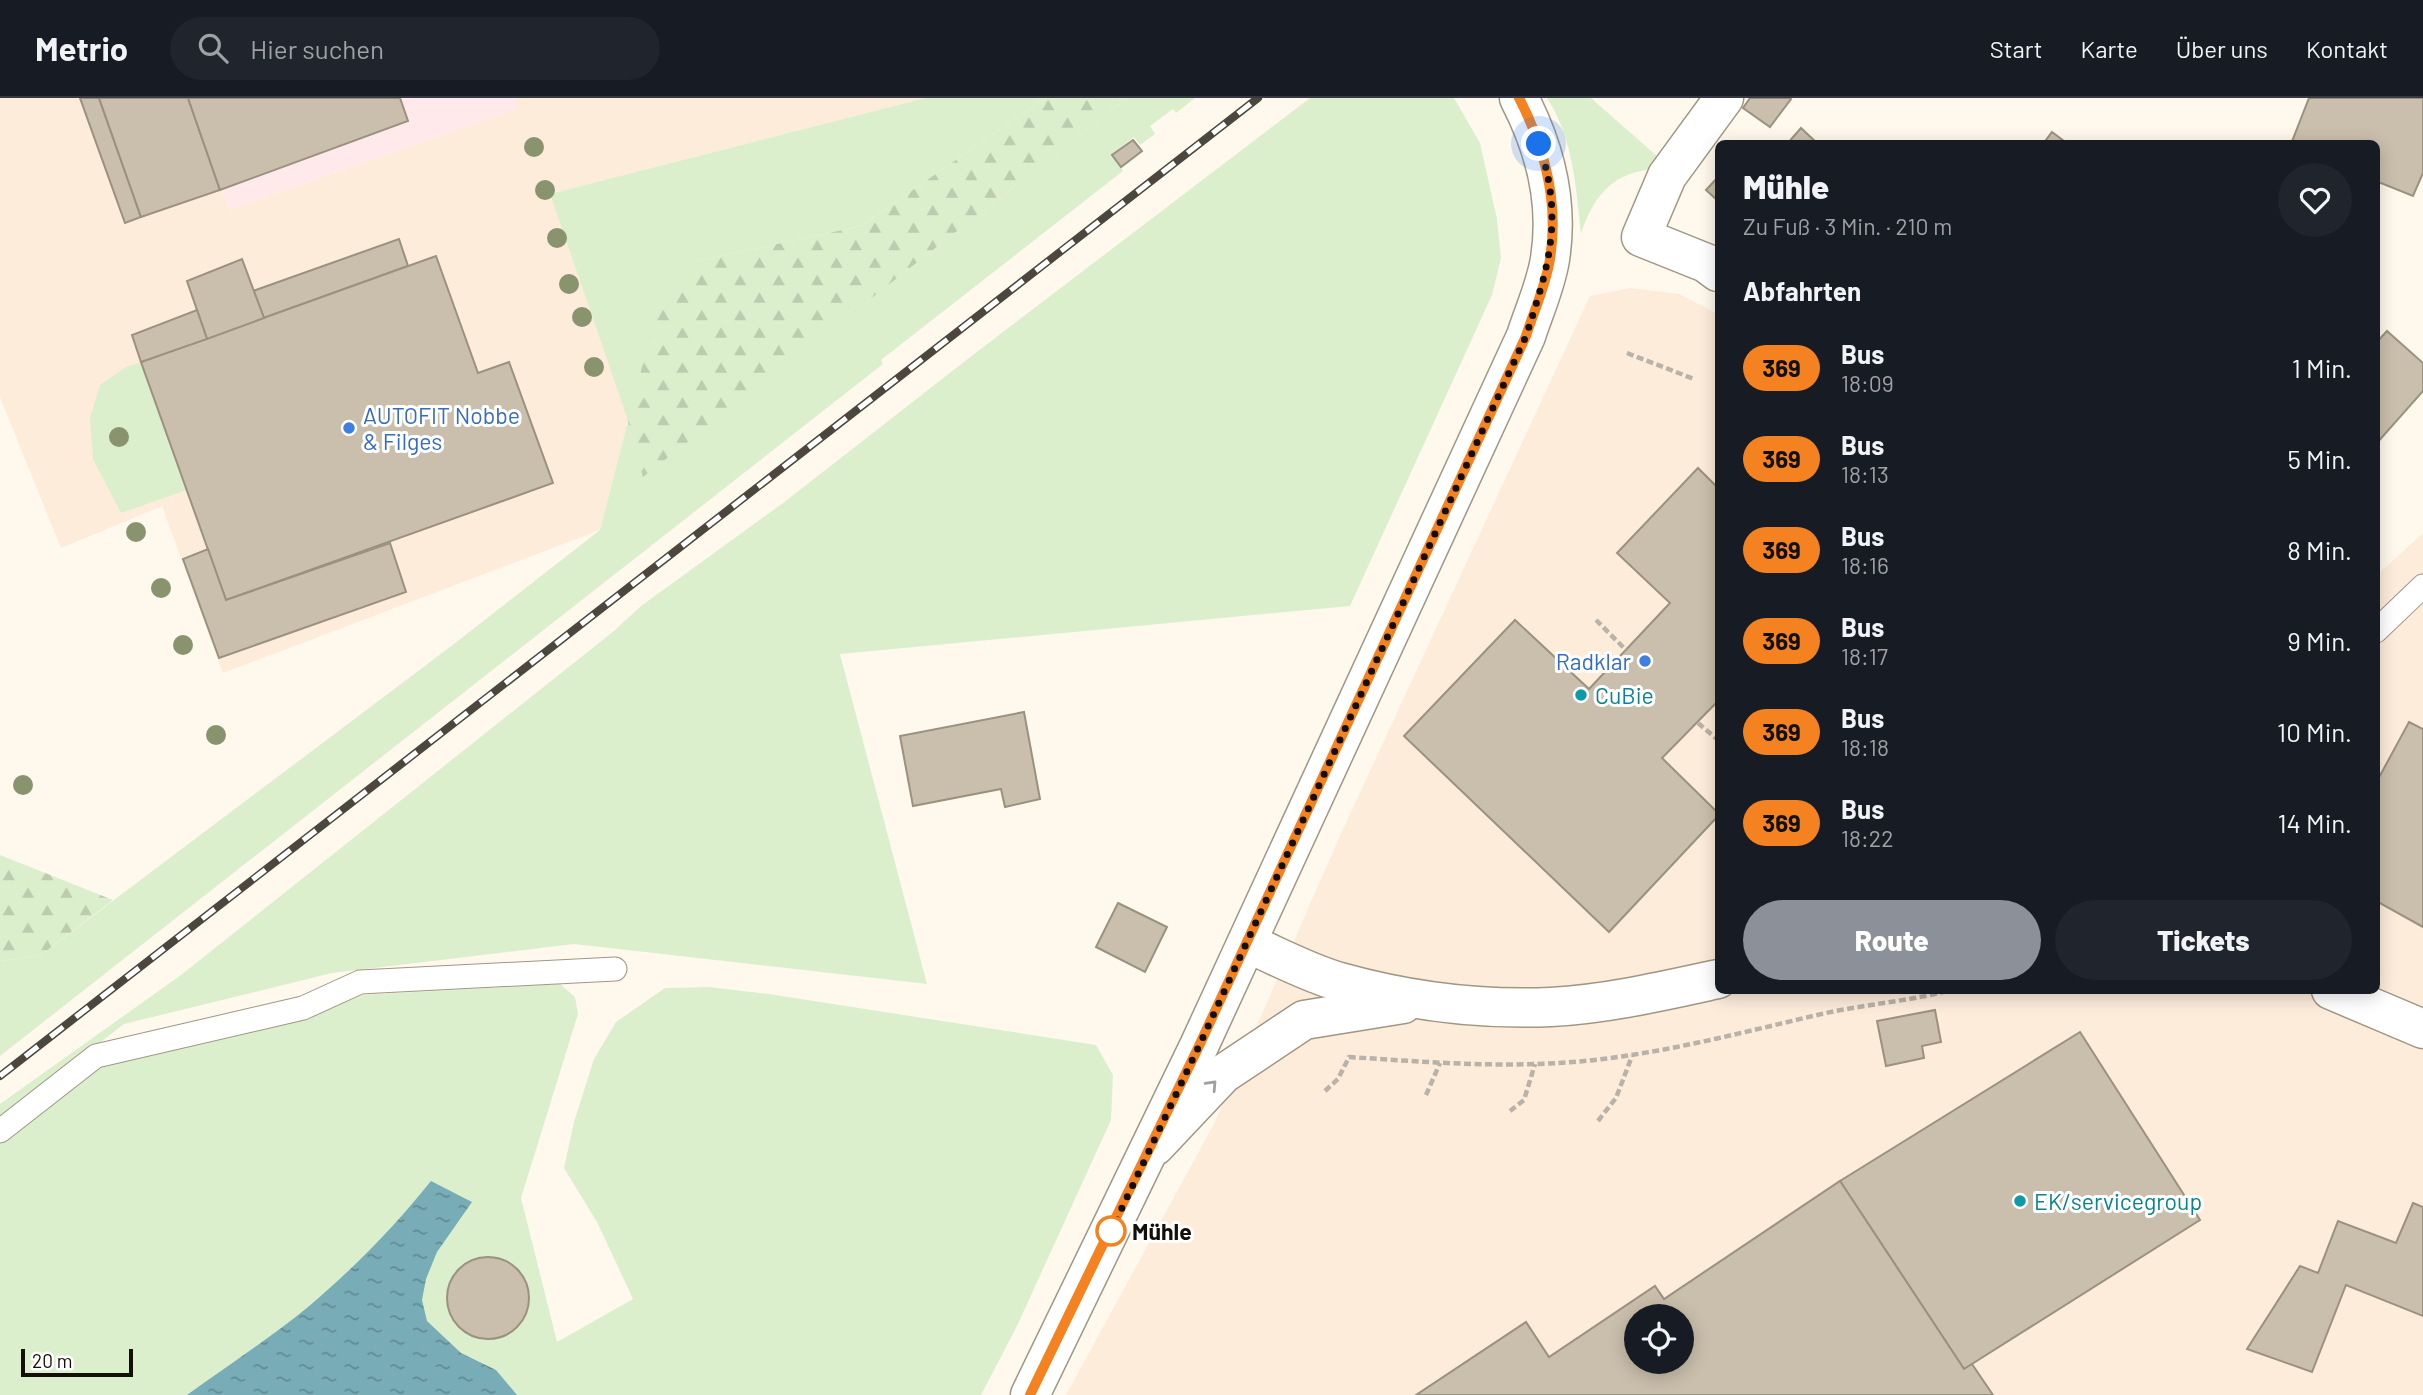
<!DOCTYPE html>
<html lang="de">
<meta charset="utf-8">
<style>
body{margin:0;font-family:Barlow,sans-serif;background:#20242c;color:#f1f3f6;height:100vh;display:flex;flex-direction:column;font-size:26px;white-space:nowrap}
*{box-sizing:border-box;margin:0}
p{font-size:23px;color:#9ea1a6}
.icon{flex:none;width:38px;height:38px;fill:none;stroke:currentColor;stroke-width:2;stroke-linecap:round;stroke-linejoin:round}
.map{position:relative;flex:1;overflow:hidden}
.drawer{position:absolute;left:1715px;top:42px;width:665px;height:854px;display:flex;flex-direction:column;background:#171b24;border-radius:10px;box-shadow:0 4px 18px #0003}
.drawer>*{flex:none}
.badge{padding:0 14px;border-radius:23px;font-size:24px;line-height:46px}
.controls{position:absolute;left:1624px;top:1206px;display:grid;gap:14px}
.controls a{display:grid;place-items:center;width:70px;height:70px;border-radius:50%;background:#171b24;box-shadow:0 4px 18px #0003;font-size:35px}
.scale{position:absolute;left:21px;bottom:18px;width:112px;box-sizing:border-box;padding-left:7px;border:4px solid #141009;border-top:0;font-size:19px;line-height:24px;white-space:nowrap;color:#141009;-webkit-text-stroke:5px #fff;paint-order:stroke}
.you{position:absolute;width:35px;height:35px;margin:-18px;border:5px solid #fff;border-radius:50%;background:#1a73e8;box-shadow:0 0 0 10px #1a73e833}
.map>.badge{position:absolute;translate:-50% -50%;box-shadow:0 0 0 4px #fff}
h2{padding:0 28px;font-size:26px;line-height:63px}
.round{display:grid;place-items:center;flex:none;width:74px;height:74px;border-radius:37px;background:#20242c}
.overview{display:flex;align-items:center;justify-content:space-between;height:119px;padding:0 28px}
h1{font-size:33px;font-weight:800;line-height:52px}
.cta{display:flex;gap:14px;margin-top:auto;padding:14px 28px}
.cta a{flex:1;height:80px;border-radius:42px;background:#8c9099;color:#fff;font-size:28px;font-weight:800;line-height:80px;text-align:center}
.cta a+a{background:#20242c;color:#f1f3f6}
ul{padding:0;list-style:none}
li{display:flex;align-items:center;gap:21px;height:91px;padding:0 28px}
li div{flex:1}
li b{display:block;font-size:26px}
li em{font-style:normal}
li .badge{min-width:77px;font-weight:700;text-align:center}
header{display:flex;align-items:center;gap:42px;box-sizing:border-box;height:98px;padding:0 35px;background:#171b24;border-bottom:2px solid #363941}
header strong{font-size:33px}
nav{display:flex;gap:38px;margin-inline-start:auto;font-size:24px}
.search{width:490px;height:63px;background:#20242c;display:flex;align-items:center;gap:18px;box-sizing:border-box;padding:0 24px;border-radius:38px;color:#9ea1a6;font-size:26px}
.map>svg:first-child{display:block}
.commercial{fill:#ffe9eb}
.industrial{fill:#fdecda;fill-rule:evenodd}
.green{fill:#dcefcd}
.forest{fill:url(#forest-firs)}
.water{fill:url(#water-ripples)}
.building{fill:#cabfac;stroke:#9b917f;stroke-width:2;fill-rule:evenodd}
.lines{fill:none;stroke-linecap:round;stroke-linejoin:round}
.lane-casing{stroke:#a09684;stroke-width:25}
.street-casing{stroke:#a09684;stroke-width:41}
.secondary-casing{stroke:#a09684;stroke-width:41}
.path{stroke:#b8b2a8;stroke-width:4.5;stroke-dasharray:7 3.5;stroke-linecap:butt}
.lane{stroke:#fff;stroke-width:23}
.street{stroke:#fff;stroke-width:38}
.secondary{stroke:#fff;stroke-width:38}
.rail-casing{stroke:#4b473e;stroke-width:8}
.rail{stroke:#fff;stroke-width:5;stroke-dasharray:16;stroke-linecap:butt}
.tree{fill:#89946f}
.oneway{stroke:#a19f9d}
.line-casing{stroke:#fff;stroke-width:16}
.line{stroke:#f58220;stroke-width:10}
.walk{stroke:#141009;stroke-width:7;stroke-dasharray:0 12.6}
.shop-dot{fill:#3f7fe0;stroke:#fff;stroke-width:2.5}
.culture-dot{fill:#0f9aa8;stroke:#fff;stroke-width:2.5}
.stop-dot{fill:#fff;stroke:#f58220;stroke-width:3.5}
.labels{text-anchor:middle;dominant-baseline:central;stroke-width:6;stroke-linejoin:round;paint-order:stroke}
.shop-label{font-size:23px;fill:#366cbe;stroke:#fff;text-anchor:start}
.culture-label{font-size:23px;fill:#0d838f;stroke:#fff;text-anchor:start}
.stop-label{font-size:23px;font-weight:bold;fill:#141009;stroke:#fff;text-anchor:start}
</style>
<header>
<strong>Metrio</strong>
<div class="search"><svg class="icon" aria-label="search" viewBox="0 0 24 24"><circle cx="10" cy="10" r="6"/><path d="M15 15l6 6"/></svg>Hier suchen</div>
<nav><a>Start</a><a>Karte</a><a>Über uns</a><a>Kontakt</a></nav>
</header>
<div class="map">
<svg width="2423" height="1297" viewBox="0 0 2423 1297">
<defs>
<pattern id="forest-firs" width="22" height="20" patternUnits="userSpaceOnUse" patternTransform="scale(1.75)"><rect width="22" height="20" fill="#dcefcd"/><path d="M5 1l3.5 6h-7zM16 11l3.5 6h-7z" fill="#bcccaf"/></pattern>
<pattern id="water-ripples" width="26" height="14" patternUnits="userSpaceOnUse" patternTransform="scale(1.75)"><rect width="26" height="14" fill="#78adb8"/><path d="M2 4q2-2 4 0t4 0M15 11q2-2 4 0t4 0" fill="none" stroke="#618b94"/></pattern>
</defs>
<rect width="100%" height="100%" fill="#fff8ec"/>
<path class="commercial" d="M 188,0 L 515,0 L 518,11 L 229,112 Z"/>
<g class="industrial">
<path d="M 0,0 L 188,0 L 229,112 L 517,11 L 515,0 L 925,0 L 550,96 L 628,323 L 600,432 L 223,575 L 162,408 L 61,450 L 0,299 Z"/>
<path d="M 1630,190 L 1679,196 L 1718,216 L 1718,892 L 2376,892 L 2377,477 L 2423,435 L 2423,1297 L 1066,1297 L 1214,1026 L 1339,740 L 1590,198 ZM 1636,1218 L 1682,1218 L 1682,1264 L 1636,1264 Z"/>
</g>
<g class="green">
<path d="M 925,0 L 1045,0 L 861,128 L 697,163 L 643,378 L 1127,0 L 1195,0 L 1176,15 L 1173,11 L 1150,28 L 1155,36 L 1140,47 L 1134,39 L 1111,57 L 1123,73 L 881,262 L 883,266 L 0,958 L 0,863 L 41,857 L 450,549 L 600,432 L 628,323 L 550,96 Z"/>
<path d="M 1310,0 L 1454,0 L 1480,45 L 1497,121 L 1501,160 L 1492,197 L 1350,508 L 840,556 L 927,886 L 574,846 L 332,875 L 124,926 L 0,1022 L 0,1006 L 181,877 L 614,533 L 641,508 L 783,405 L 978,253 Z"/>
<path d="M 1547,0 L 1591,0 L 1658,59 L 1648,72 C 1610,76 1592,102 1581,136 C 1576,90 1573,39 1547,0 Z"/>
<path d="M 141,264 L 187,392 L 121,415 L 93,361 L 90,320 L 100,287 L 126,269 Z"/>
<path d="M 560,886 L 575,899 L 578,916 L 521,1100 L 557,1244 L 633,1201 L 597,1124 L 564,1070 L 574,1024 L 594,961 L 616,924 L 665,890 L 709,889 L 769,896 L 1096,947 L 1113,977 L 1111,1022 L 1017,1228 L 981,1297 L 0,1297 L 0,1038 L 104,964 L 322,914 L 360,897 Z"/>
</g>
<g class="forest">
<path d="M 1045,0 L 1127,0 L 643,379 L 628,323 L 655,219 L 697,163 L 861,128 Z"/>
<path d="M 0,757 L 113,802 L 41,857 L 0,863 Z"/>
</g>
<path class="water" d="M 431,1083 L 472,1104 L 437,1154 L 426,1181 L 422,1202 L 427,1223 L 461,1255 L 496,1272 L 517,1297 L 187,1297 C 227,1268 270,1240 308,1209 C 353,1171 395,1128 431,1083 Z"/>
<g class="building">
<path d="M 80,0 L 99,0 L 141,119 L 125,125 Z"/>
<path d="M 99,0 L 188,0 L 220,92 L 141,119 Z"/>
<path d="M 188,0 L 400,0 L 408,23 L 220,92 Z"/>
<path d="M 1750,0 L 1790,0 L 1791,1 L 1770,29 L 1743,10 Z"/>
<path d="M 2309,0 L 2423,0 L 2423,75 L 2413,98 L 2381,85 L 2376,86 L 2376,46 L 2291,46 Z"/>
<path d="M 1801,30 L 1818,46 L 1787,46 Z"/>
<path d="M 2052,34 L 2068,46 L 2043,46 Z"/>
<path d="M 1133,42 L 1142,53 L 1121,69 L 1112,57 Z"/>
<path d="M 1718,79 L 1718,103 L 1706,92 Z"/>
<path d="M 399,141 L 408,168 L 264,220 L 253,193 Z"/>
<path d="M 436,158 L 478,275 L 509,264 L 553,385 L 226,502 L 141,264 Z"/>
<path d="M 242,161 L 264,220 L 207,241 L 187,183 Z"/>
<path d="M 197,212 L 207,241 L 141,264 L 132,237 Z"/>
<path d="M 2387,233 L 2423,265 L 2423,293 L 2377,345 L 2376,245 Z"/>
<path d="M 1698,370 L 1718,390 L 1718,603 L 1662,660 L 1718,715 L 1718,718 L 1609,834 L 1404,638 L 1515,522 L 1589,591 L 1670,505 L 1617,455 Z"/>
<path d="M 390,445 L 406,494 L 219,560 L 183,461 L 208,451 L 226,502 Z"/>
<path d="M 1024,614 L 1040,701 L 1005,709 L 1001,691 L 913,708 L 900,638 Z"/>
<path d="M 2409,624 L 2423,631 L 2423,829 L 2376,803 L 2376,685 Z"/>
<path d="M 1118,805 L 1167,829 L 1145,874 L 1096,849 Z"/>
<path d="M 1935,912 L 1941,944 L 1922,948 L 1924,960 L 1886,968 L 1877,923 Z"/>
<path d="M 2080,934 L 2200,1122 L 1964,1271 L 1840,1083 Z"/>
<path d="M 1840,1083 L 1964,1271 L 1972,1266 L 1993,1297 L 1416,1297 L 1526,1224 L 1549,1259 L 1655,1188 L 1664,1201 ZM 1636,1218 L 1682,1218 L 1682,1264 L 1636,1264 Z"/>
<path d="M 2413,1105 L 2423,1109 L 2423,1218 L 2346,1187 L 2312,1274 L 2247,1251 L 2300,1168 L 2318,1175 L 2338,1123 L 2396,1145 Z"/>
<circle cx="488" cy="1200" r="41"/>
</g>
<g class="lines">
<defs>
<g id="lane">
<path d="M 2376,533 L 2423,488"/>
<path d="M 0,1033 L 96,958 L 303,910 L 360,884 L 615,871"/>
</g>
<g id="street">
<path d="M 1718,174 L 1706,165 L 1641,139 L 1667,78 L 1724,0"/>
<path d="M 1247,845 C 1277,858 1308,875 1340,884 C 1408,903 1481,912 1551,909 C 1607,906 1663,893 1718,881"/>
<path d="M 2331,892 L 2423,931"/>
<path d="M 1155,1048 L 1223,976 L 1304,922 L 1403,906"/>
</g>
<path id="secondary" d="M 1030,1297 L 1199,948 L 1526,238 C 1534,213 1546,187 1550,161 C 1559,104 1545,50 1519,0"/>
</defs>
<use href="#lane" class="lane-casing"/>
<use href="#street" class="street-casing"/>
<use href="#secondary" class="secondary-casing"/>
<g class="path">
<path d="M 1627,255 L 1694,281"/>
<path d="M 1596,522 L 1626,552"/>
<path d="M 1698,625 L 1718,642"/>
<path d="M 1325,993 L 1338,981 L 1349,959 C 1411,963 1473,968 1534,966 C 1634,964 1730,937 1826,915 C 1868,906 1910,903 1951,892"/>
<path d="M 1426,997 L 1440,965"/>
<path d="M 1510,1013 L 1524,1002 L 1535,966"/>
<path d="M 1598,1023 L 1616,1000 L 1632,958"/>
</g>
<use href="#lane" class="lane"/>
<use href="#street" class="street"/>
<use href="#secondary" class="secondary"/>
<defs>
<path id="rail" d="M 0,978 L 1258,0"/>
</defs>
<use href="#rail" class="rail-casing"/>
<use href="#rail" class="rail"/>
</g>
<g class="tree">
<circle cx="534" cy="49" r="10"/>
<circle cx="545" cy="92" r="10"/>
<circle cx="557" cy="140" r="10"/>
<circle cx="569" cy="186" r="10"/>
<circle cx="582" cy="219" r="10"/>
<circle cx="594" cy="269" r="10"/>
<circle cx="119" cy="339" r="10"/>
<circle cx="136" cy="434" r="10"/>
<circle cx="161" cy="490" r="10"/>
<circle cx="183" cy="547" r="10"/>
<circle cx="216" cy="637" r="10"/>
<circle cx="23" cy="687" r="10"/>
</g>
<defs><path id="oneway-chevron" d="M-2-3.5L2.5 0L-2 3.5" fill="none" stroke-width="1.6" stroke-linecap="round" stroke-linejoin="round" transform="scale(1.75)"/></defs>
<use class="oneway" href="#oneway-chevron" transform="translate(1212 987) rotate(-47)"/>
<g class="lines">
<defs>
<path id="line" d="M 1030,1297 L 1199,948 L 1526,238 C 1534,213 1546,187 1550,161 C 1559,104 1545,50 1519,0"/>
</defs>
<use href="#line" class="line-casing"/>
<use href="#line" class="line"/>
<path class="walk" d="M 1111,1133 L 1199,948 L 1526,238 C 1549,167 1564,121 1539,46"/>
</g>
<g class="shop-dot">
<circle cx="349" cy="330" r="7"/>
<circle cx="1645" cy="563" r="7"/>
</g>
<g class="culture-dot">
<circle cx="1581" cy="597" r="7"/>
<circle cx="2020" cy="1103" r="7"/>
</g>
<circle class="stop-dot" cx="1111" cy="1133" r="14"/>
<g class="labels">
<g class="shop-label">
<text x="363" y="317">AUTOFIT Nobbe<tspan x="363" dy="26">&amp; Filges</tspan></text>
<text x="1631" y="563" text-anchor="end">Radklar</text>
</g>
<g class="culture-label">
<text x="1595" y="597">CuBie</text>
<text x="2034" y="1103">EK/servicegroup</text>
</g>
<g class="stop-label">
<text x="1132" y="1133">Mühle</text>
</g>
</g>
</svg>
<div class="controls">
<a><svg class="icon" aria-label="locate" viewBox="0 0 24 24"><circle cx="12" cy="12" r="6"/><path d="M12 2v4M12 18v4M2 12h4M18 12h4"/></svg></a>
</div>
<div class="scale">20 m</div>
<div class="you" style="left:1539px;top:46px"></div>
<section class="drawer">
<div class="overview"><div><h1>Mühle</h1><p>Zu Fuß · 3 Min. · 210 m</p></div><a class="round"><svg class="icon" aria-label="heart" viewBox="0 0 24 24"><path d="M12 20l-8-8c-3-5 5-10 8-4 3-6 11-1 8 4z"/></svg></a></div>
<h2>Abfahrten</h2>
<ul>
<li><span class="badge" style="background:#f58220;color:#111">369</span><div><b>Bus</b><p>18:09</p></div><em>1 Min.</em></li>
<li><span class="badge" style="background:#f58220;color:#111">369</span><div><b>Bus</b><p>18:13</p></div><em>5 Min.</em></li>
<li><span class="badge" style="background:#f58220;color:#111">369</span><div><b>Bus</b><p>18:16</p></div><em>8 Min.</em></li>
<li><span class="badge" style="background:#f58220;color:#111">369</span><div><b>Bus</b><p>18:17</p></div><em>9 Min.</em></li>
<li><span class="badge" style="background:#f58220;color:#111">369</span><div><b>Bus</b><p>18:18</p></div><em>10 Min.</em></li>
<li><span class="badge" style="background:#f58220;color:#111">369</span><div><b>Bus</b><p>18:22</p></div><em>14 Min.</em></li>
</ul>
<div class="cta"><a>Route</a><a>Tickets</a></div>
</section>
</div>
